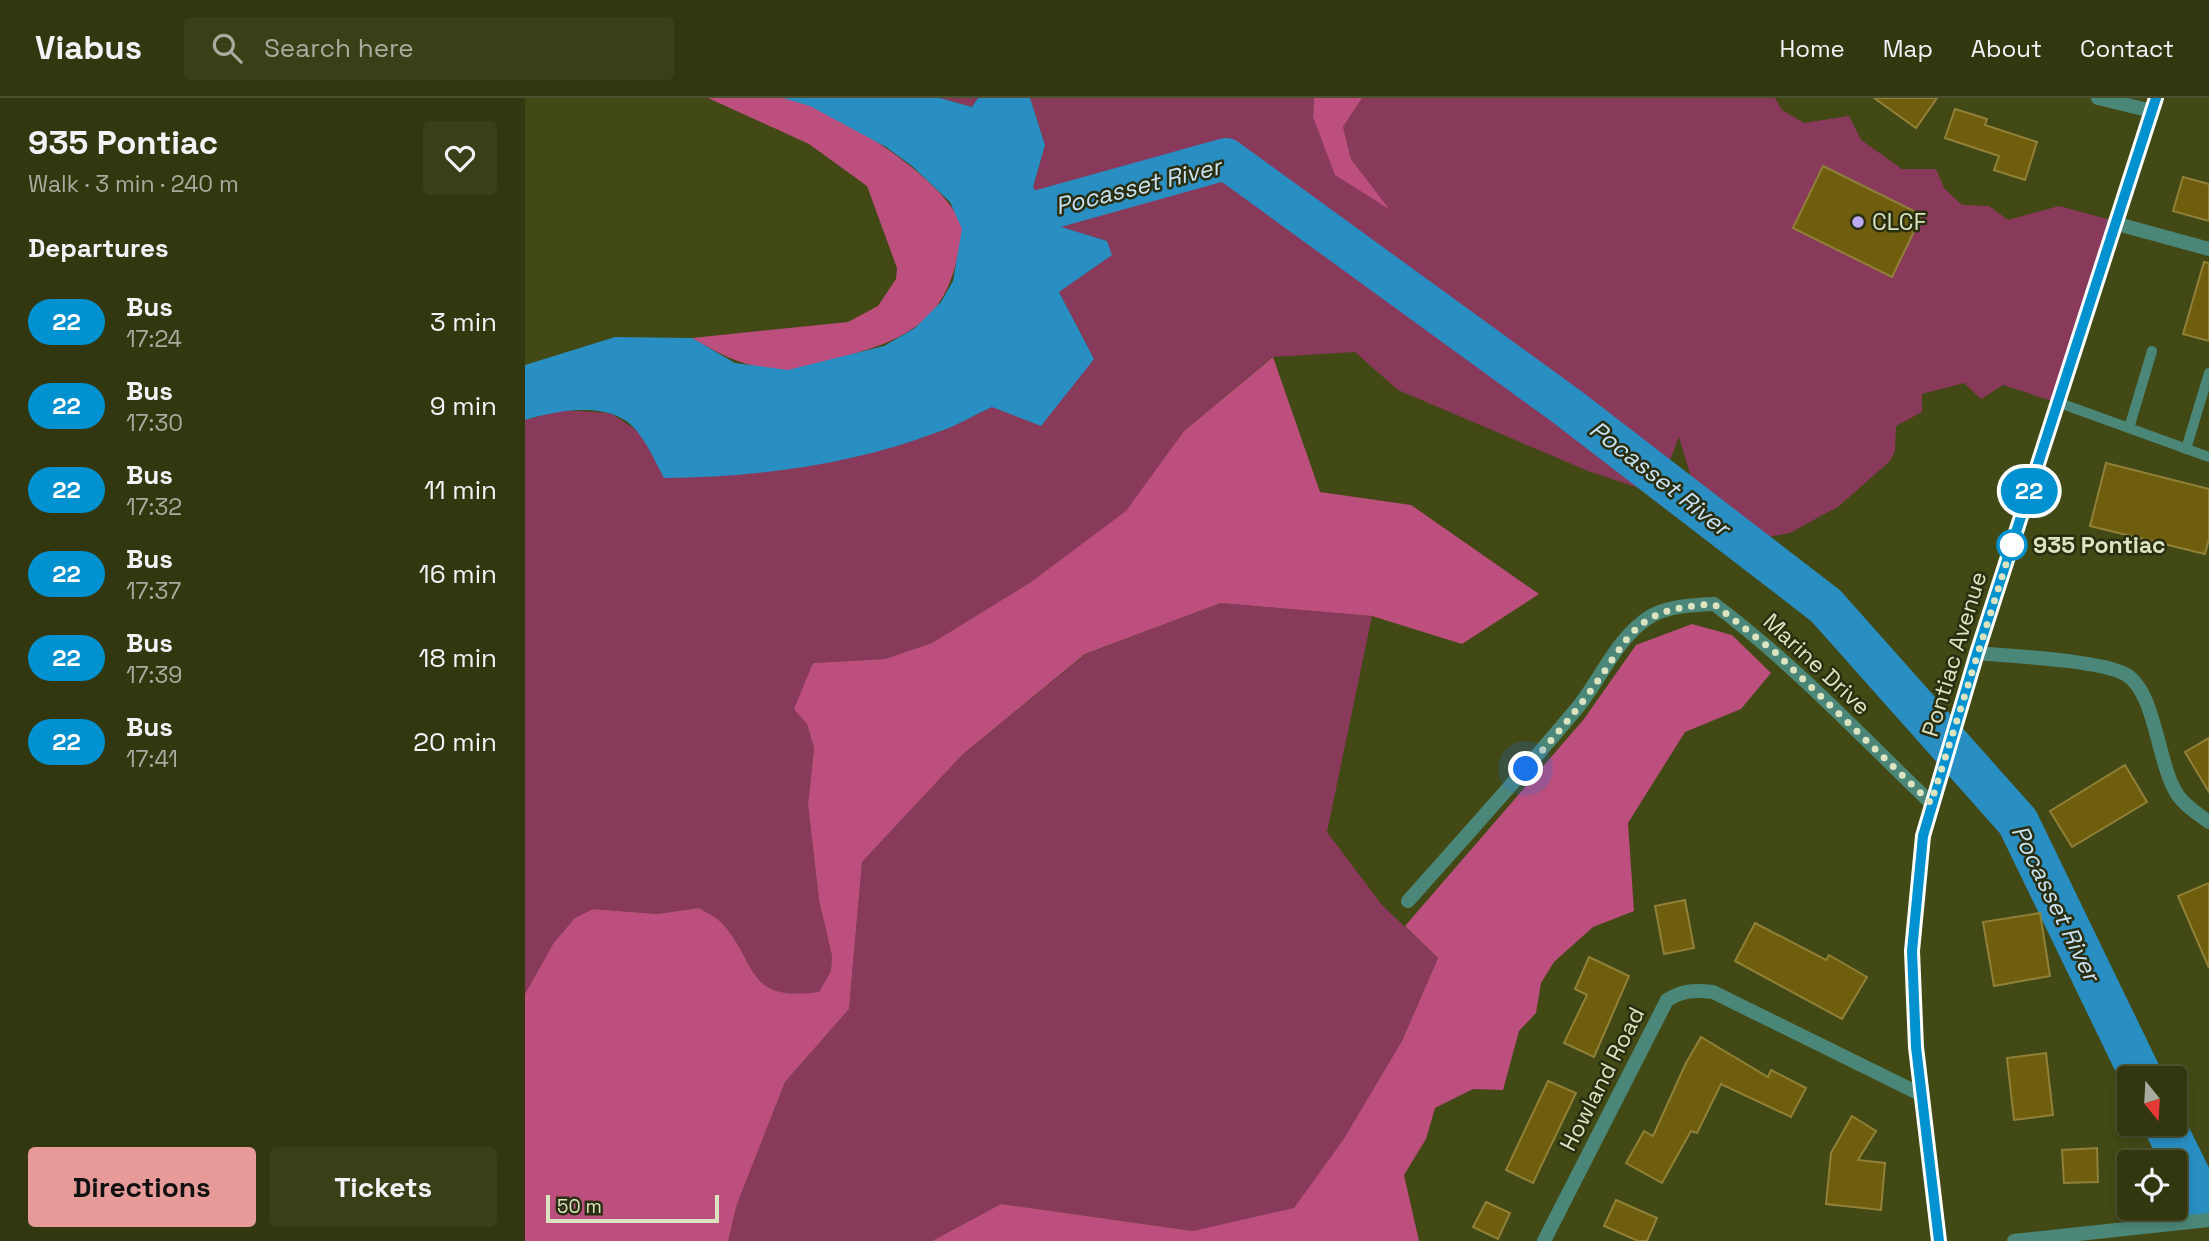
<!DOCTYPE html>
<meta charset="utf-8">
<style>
body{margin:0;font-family:"Space Grotesk",sans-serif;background:#3a3f18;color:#f1f3f6;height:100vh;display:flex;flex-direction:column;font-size:26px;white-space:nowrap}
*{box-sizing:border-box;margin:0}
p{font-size:23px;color:#a8ac9e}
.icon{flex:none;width:38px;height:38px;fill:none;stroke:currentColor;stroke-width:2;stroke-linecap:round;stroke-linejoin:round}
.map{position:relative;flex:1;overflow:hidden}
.sheet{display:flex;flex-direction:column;background:#32370f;width:525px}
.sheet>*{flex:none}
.badge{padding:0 14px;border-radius:23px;font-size:24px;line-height:46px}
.needle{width:46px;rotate:162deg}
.buttons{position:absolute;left:1592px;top:968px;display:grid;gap:14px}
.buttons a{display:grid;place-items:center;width:70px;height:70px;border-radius:7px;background:#32370f;box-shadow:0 4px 10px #0003,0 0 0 2px #4d512f;font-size:35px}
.scale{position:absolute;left:21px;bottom:18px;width:173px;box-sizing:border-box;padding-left:7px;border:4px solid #dce3c0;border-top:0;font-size:19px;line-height:24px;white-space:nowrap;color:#dce3c0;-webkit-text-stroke:5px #2a2e11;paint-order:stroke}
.you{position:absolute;width:35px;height:35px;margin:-18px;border:5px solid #fff;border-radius:50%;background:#1a73e8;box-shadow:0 0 0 10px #1a73e833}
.map>.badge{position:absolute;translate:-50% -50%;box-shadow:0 0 0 4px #fff}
h2{padding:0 28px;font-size:26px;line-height:63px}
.round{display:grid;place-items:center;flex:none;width:74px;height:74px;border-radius:7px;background:#3a3f18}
.summary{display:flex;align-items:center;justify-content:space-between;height:119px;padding:0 28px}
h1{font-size:33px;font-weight:600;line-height:52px}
.cta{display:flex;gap:14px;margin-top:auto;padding:14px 28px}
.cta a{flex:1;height:80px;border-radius:7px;background:#e69b98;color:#111;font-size:28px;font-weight:600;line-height:80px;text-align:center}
.cta a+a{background:#3a3f18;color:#f1f3f6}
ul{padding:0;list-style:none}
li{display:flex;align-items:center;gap:21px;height:84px;padding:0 28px}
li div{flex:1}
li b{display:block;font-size:26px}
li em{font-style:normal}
li .badge{min-width:77px;font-weight:700;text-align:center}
header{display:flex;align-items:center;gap:42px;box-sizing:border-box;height:98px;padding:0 35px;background:#32370f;border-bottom:2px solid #4d512f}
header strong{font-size:33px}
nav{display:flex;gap:38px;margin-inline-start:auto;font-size:24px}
.search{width:490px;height:63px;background:#3a3f18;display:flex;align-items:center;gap:18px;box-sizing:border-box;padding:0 24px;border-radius:7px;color:#a8ac9e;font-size:26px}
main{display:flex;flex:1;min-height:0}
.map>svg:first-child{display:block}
.green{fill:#89395a}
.forest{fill:#bc4f7d}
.water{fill:#298ec2}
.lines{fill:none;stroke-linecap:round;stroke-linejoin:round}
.river{stroke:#298ec2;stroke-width:42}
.building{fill:#6e5e0e;stroke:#908038;stroke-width:2}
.service{stroke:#4b8778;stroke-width:10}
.minor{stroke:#4b8778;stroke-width:14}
.tertiary{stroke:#4b8778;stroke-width:14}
.secondary{stroke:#45ab95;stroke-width:14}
.line-casing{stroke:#fff;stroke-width:16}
.line{stroke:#0092d0;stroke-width:10}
.walk{stroke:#dce3c0;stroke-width:7;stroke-dasharray:0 12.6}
.poi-dot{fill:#bea9f5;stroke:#2a2e11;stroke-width:2.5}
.stop-dot{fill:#fff;stroke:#0092d0;stroke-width:3.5}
.labels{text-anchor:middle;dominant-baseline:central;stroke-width:5;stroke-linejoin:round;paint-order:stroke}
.poi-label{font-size:23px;fill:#dce3c0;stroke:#2a2e11;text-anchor:start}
.stop-label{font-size:23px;font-weight:bold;fill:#dce3c0;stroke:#2a2e11;text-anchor:start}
.street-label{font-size:23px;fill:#dce3c0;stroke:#2a2e11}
.water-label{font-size:24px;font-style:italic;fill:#c8e2f3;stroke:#2a2e11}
</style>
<header>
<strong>Viabus</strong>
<div class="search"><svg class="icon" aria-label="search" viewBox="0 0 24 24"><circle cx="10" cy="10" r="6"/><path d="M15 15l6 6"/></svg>Search here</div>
<nav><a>Home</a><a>Map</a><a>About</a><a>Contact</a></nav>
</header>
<main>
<section class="sheet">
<div class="summary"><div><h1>935 Pontiac</h1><p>Walk · 3 min · 240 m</p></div><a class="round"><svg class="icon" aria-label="heart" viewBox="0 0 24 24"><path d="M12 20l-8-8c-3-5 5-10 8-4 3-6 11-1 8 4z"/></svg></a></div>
<h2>Departures</h2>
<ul>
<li><span class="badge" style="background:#0092d0;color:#fff">22</span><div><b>Bus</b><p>17:24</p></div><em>3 min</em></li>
<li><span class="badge" style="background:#0092d0;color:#fff">22</span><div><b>Bus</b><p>17:30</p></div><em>9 min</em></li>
<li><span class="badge" style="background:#0092d0;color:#fff">22</span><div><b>Bus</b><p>17:32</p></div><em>11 min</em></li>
<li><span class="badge" style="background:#0092d0;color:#fff">22</span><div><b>Bus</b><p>17:37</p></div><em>16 min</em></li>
<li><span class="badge" style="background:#0092d0;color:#fff">22</span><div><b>Bus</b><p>17:39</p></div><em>18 min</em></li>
<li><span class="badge" style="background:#0092d0;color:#fff">22</span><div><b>Bus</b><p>17:41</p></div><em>20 min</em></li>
</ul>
<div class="cta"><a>Directions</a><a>Tickets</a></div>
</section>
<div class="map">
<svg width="1684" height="1143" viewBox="0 0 1684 1143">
<rect width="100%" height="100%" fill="#424914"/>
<g class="green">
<path d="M 415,0 L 453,0 L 447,9 Z"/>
<path d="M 505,0 L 789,0 L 788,19 L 862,110 L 826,61 L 818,29 L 837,0 L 1250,0 L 1257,12 L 1279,25 L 1324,18 L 1336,42 L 1377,71 L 1411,71 L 1419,90 L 1437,107 L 1464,108 L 1483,122 L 1534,108 L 1586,122 L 1527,303 L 1478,287 L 1456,301 L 1439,285 L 1397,296 L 1397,314 L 1371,328 L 1370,353 L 1365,363 L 1314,408 L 1265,435 L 1243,439 L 1203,435 L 1172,399 L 1154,339 L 1132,396 L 1063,373 L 873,292 L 830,254 L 747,259 L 659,333 L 602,413 L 506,484 L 407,545 L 360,561 L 287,565 L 282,626 L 289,650 L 283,707 L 294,802 L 307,858 L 306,873 L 294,895 C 218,903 235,867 197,825 C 191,819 181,814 174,810 L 132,816 L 68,811 L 28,846 L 0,896 L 0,322 L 36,312 L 85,315 L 113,333 L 414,334 L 569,261 L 534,194 L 582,143 L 532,128 L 508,89 L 520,47 Z"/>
<path d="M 696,505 L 847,518 L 802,734 L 857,807 L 913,860 L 877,943 L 818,1042 L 769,1111 L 669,1133 L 476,1106 L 407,1143 L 203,1143 L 212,1106 L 260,984 L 324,911 L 337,764 L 437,657 L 561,556 Z"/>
</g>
<g class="forest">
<path d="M 183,0 C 207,0 233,0 257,0 C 303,5 425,83 437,129 C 439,136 435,147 433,155 C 420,229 371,245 306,262 C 292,265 274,273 260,272 C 219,269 201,260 167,240 L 323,224 L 353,208 L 371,181 L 372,170 L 342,88 L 284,46 Z"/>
<path d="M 789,0 L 837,0 L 818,29 L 826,61 L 864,111 L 810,77 L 788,19 Z"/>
<path d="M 748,259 L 795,394 L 886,407 L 1014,496 L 937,546 L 847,518 L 696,505 L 560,556 L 437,657 L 337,764 L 324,911 L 260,984 L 212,1106 L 203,1143 L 0,1143 L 0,896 L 28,846 L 50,820 L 68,811 L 132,816 L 174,810 C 181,814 191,819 197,825 C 234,866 219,904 294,894 L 306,873 L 307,858 L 294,802 L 283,707 L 289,650 L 282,626 L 269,611 L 288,565 L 360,561 L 407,545 L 506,484 L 601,413 L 659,333 Z"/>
<path d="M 1167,526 L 1207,537 L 1246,575 L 1216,611 L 1160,634 L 1103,725 L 1109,813 L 1068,829 L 1029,864 L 1016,885 L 1011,915 L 994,933 L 978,992 L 948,991 L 910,1010 L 901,1041 L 879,1077 L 894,1143 L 407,1143 L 476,1106 L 668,1133 L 769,1110 L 818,1042 L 877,943 L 913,860 L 880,828 L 1059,621 L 1111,547 Z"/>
</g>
<path class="water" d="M 258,0 L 415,0 L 447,9 L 453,0 L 505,0 L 520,47 L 508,89 L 533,128 L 582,143 L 587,157 L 534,194 L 569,261 L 516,328 L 467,309 C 449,317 432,328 413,334 C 327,367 231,379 139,380 C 131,365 124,349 114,336 C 90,301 34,312 0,322 L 0,267 L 90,239 L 167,240 L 210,265 L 263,272 L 359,248 L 390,230 L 416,204 L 428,183 L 437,131 L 425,104 L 387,68 L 361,49 L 285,8 Z"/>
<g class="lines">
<g class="river">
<path d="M 468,126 L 701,61 L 1041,308 L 1301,508 L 1493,724 L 1617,980"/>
<path d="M 1639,1026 L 1678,1105"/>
</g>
</g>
<g class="building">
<path d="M 1349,0 L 1412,0 L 1391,30 Z"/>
<path d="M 1430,11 L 1462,21 L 1460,27 L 1512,44 L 1500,82 L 1469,72 L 1474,58 L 1420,40 Z"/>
<path d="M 1298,68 L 1397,117 L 1367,179 L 1268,130 Z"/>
<path d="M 1658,79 L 1684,86 L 1684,123 L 1648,113 Z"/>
<path d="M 1679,164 L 1684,165 L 1684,243 L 1658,236 Z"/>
<path d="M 1581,365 L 1684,391 L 1684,441 L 1680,456 L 1565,428 Z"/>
<path d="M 1684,640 L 1684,694 L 1660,654 Z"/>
<path d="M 1600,667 L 1622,704 L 1547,749 L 1525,713 Z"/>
<path d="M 1684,785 L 1684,870 L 1653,798 Z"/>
<path d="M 1160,802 L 1169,850 L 1139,856 L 1130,808 Z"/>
<path d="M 1515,815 L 1525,878 L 1469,888 L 1458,824 Z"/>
<path d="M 1230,825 L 1301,862 L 1304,857 L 1342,879 L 1317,921 L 1210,863 Z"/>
<path d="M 1064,859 L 1104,878 L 1069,959 L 1039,945 L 1062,897 L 1050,891 Z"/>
<path d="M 1176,939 L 1243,979 L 1246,972 L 1281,990 L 1266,1019 L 1196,986 L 1172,1035 L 1166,1033 L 1137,1085 L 1101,1065 L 1119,1033 L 1128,1038 L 1161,965 Z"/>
<path d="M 1521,955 L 1528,1017 L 1489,1022 L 1482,960 Z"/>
<path d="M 1023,983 L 1051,995 L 1008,1085 L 981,1072 Z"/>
<path d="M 1327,1018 L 1351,1033 L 1333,1062 L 1360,1065 L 1356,1112 L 1301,1106 L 1306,1055 Z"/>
<path d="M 1572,1050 L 1573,1084 L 1539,1085 L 1537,1052 Z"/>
<path d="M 1091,1102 L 1132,1120 L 1122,1143 L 1113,1143 L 1079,1128 Z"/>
<path d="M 961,1104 L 985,1115 L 973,1141 L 948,1129 Z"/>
</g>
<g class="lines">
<g class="service">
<path d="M 1532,304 L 1684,359"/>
<path d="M 1604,330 L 1627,253"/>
<path d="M 1661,351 L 1684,275"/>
</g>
<g class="minor">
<path d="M 1573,0 L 1627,13"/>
<path d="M 1589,125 L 1684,151"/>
<path d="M 1452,555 C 1485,558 1573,562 1600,576 C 1631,593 1632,665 1652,696 C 1659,707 1673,716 1684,724"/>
<path d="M 883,803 C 940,739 998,675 1053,609 C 1077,579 1092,539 1126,518 C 1144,508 1168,507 1189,506 C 1268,565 1335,637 1406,705"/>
<path d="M 1019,1143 L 1142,902 C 1158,892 1170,892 1188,894 L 1397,997"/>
</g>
<path class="tertiary" d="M 1489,1143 L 1684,1122"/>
<path class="secondary" d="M 1414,1143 L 1391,949 L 1387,854 L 1398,738 L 1452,555 L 1631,0"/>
</g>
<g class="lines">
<defs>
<path id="line" d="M 1414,1143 L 1391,949 L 1387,853 L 1398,738 L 1452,555 L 1631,0"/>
</defs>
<use href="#line" class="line-casing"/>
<use href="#line" class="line"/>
<path class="walk" d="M 1001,671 C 1023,646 1045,621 1064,595 C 1108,536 1106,511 1189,506 L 1251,555 L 1406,705 L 1487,447"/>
</g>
<circle class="poi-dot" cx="1333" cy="124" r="7"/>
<circle class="stop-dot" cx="1487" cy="447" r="14"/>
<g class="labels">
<g class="poi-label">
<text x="1347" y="124">CLCF</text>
</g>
<g class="stop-label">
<text x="1508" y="447">935 Pontiac</text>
</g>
<g class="street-label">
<text transform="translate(1429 556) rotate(-73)">Pontiac Avenue</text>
<text transform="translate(1292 566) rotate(43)">Marine Drive</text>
<text transform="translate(1077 981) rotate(-63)">Howland Road</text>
</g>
<g class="water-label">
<text transform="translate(613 88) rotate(-14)">Pocasset River</text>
<text transform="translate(1135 380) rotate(38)">Pocasset River</text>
<text transform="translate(1531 805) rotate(64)">Pocasset River</text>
</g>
</g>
</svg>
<div class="buttons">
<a><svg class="needle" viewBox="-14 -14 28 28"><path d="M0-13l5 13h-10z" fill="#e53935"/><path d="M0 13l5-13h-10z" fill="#a8ac9e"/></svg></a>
<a><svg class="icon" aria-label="locate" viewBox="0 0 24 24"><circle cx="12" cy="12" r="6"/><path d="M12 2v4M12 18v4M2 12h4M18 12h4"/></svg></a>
</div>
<div class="scale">50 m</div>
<div class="you" style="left:1001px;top:671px"></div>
<b class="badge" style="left:1504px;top:393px;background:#0092d0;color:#fff">22</b>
</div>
</main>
